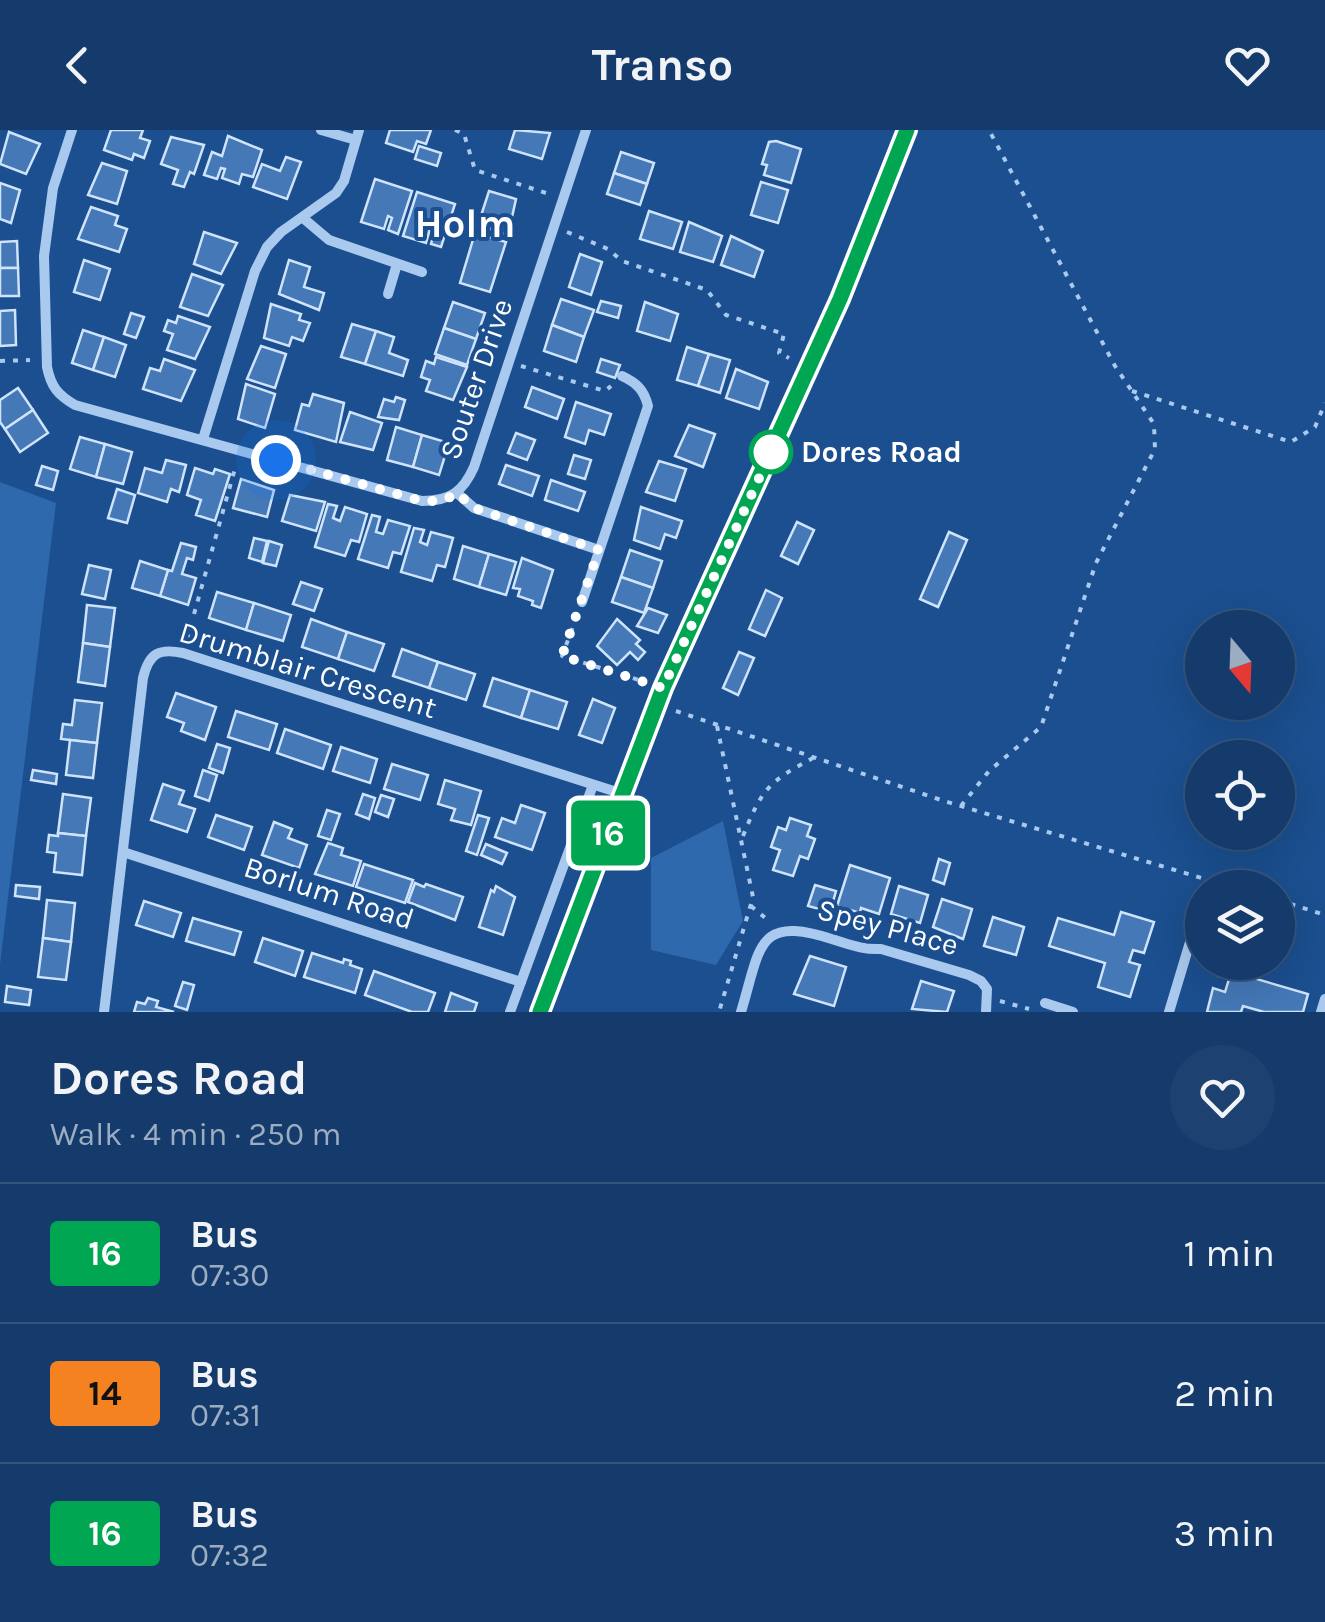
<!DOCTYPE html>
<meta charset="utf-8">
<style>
body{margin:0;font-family:Karla,sans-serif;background:#1d4271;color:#f1f3f6;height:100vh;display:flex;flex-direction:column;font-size:38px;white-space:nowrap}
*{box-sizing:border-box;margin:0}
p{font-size:32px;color:#9dadc1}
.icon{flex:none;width:55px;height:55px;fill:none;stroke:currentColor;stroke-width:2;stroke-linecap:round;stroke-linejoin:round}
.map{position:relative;height:882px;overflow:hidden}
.sheet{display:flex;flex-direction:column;background:#143b6b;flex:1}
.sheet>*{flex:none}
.badge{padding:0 20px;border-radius:8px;font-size:35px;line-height:65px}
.needle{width:65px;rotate:161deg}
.tools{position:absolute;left:1185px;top:480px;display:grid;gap:20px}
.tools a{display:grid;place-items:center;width:110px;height:110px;border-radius:50%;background:#143b6b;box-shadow:0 10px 40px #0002,0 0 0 2px #33557e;font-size:50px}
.you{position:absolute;width:50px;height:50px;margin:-25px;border:8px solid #fff;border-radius:50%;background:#1a73e8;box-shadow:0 0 0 15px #1a73e833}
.map>.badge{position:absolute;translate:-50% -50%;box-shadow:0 0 0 5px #fff}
.round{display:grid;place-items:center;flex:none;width:105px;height:105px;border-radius:52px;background:#1d4271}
.head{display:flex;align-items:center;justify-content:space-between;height:170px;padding:0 50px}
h1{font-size:48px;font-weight:700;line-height:75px}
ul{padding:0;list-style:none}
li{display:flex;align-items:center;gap:30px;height:140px;padding:0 50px;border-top:2px solid #33557e}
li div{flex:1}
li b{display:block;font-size:38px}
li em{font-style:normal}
li .badge{min-width:110px;font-weight:700;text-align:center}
header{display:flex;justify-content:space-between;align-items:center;height:130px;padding:0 50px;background:#143b6b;font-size:45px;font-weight:700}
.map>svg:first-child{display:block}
.green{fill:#2e69ad}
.building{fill:#4478b7;stroke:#cfe3fa;stroke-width:2.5}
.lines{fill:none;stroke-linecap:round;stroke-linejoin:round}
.path{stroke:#a9c9ee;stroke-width:4;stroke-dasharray:5 8;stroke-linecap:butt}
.street{stroke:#a9c9ee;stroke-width:10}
.secondary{stroke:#d6e6fa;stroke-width:20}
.line-casing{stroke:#fff;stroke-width:22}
.line{stroke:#00a651;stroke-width:15}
.walk{stroke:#fff;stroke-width:10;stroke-dasharray:0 18}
.stop-dot{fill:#fff;stroke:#00a651;stroke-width:5}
.labels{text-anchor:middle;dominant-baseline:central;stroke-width:8;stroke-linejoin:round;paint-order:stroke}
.street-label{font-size:30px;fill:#fff;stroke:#1b4f8f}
.stop-label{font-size:30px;font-weight:bold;fill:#fff;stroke:#1b4f8f;text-anchor:start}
.district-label{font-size:40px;font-weight:bold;fill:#fff;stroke:#1b4f8f}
</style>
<header><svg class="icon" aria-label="back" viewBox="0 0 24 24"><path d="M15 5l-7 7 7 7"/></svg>Transo<svg class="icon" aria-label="heart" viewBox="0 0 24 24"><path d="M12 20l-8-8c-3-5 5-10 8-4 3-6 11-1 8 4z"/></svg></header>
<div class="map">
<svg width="1325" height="882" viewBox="0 0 1325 882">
<rect width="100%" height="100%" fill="#1b4f8f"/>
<g class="green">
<path d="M 0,352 L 56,373 L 0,834 Z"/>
<path d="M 723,691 L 743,791 L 716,835 L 651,820 L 651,728 Z"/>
</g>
<g class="building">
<path d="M 111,0 L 143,0 L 140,8 L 150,11 L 144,28 L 134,24 L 132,30 L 104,20 Z"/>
<path d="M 390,0 L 431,0 L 426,14 L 417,11 L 413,22 L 386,13 Z"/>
<path d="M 515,0 L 550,3 L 542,29 L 509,19 Z"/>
<path d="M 9,2 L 40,14 L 26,44 L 0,34 Z"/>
<path d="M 228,6 L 262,20 L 253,47 L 242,44 L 239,54 L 222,48 L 225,39 L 221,38 L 217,49 L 204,45 L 212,22 L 222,26 Z"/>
<path d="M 171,7 L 204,15 L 194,44 L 190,42 L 184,57 L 173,54 L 178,40 L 161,34 Z"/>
<path d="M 776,11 L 801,19 L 791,53 L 764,45 L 767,35 L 762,34 L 769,12 Z"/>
<path d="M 419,16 L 441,23 L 437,36 L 415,29 Z"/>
<path d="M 621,22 L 654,33 L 647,54 L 614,43 Z"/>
<path d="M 286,27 L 301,32 L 287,69 L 253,57 L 262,34 L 280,41 Z"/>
<path d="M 102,33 L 127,41 L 117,74 L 88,65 Z"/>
<path d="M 614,43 L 647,54 L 640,75 L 607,64 Z"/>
<path d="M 375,49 L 412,61 L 398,104 L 388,100 L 392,88 L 388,86 L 384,99 L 361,92 Z"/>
<path d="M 761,52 L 788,60 L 778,93 L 751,85 Z"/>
<path d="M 0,53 L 20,60 L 11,93 L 0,89 Z"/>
<path d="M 489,61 L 516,69 L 508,105 L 478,95 Z"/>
<path d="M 417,62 L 455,74 L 441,117 L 431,114 L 435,100 L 430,99 L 426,113 L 403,106 Z"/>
<path d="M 91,77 L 118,86 L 115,95 L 127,99 L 119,122 L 78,109 Z"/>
<path d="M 649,81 L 682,92 L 673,119 L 640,109 Z"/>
<path d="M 689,92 L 722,106 L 713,132 L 680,122 Z"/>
<path d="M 204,102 L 237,113 L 221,144 L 194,134 Z"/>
<path d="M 475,103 L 506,112 L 490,162 L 460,153 Z"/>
<path d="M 731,106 L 763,121 L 754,147 L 721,135 Z"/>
<path d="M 17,111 L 18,138 L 0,138 L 0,112 Z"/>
<path d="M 580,124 L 602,132 L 591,165 L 569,157 Z"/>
<path d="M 84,130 L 110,139 L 100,170 L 74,162 Z"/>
<path d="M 289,130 L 310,137 L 304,157 L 324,163 L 319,180 L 279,164 Z"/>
<path d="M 0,138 L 18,138 L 19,166 L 0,166 Z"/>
<path d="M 192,144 L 223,155 L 208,186 L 180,177 Z"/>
<path d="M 561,169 L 594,180 L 584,207 L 552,195 Z"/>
<path d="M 601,171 L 621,176 L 618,188 L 597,182 Z"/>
<path d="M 453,172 L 485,183 L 476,209 L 444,198 Z"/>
<path d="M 645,172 L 678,184 L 670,211 L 637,201 Z"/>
<path d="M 271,174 L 301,184 L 299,190 L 310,193 L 303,211 L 292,207 L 289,216 L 264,208 Z"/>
<path d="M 15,180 L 16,215 L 0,216 L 0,181 Z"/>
<path d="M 131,183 L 144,187 L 136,208 L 124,204 Z"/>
<path d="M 178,186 L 210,197 L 195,229 L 167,220 L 173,204 L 164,201 L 168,190 L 176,193 Z"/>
<path d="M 352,194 L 376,201 L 365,234 L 341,227 Z"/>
<path d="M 552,195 L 584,207 L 576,232 L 544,221 Z"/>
<path d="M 444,198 L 476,209 L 467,235 L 435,224 Z"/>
<path d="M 83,200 L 104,207 L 93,240 L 72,233 Z"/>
<path d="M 376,201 L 394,207 L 389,223 L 408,230 L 403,246 L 365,234 Z"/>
<path d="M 104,207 L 126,215 L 115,247 L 93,240 Z"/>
<path d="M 261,216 L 286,224 L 275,258 L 247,249 Z"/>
<path d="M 687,217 L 709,224 L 698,256 L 677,250 Z"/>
<path d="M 709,224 L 730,230 L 720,263 L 698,256 Z"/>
<path d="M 436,227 L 467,237 L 453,270 L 426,261 L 430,250 L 421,247 L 426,231 L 434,234 Z"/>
<path d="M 164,229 L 195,240 L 181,271 L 143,259 L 150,238 L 160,241 Z"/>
<path d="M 601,229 L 620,235 L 615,248 L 597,242 Z"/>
<path d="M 736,239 L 768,252 L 759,279 L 726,268 Z"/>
<path d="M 246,254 L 275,264 L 265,298 L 238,289 Z"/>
<path d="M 532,257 L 564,269 L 557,289 L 525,277 Z"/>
<path d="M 18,258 L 33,280 L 5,299 L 0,292 L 0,270 Z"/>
<path d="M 313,264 L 344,273 L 336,312 L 295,300 L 302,274 L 309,276 Z"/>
<path d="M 396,267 L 405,270 L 399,290 L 378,287 L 384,269 L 394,272 Z"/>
<path d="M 576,272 L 611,284 L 604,305 L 589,300 L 585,314 L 565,307 Z"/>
<path d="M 33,280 L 48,303 L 20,322 L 5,299 Z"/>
<path d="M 350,282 L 382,293 L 373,320 L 340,312 Z"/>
<path d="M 689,295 L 715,304 L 703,337 L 675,326 Z"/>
<path d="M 396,297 L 422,305 L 413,337 L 387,330 Z"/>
<path d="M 516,303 L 535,310 L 527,330 L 508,323 Z"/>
<path d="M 422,305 L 449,313 L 439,345 L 413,337 Z"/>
<path d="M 80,307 L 105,314 L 96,347 L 70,339 Z"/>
<path d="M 105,314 L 132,322 L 123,354 L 96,347 Z"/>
<path d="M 574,325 L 591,330 L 585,349 L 568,344 Z"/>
<path d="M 166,330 L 186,335 L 179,362 L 171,359 L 167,372 L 138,363 L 145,338 L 162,343 Z"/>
<path d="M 659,331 L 686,339 L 675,371 L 646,362 Z"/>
<path d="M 506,335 L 539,346 L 532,366 L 499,354 Z"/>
<path d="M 42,336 L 58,341 L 53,360 L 36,355 Z"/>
<path d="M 195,338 L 213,344 L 215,339 L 230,344 L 215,391 L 196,385 L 201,370 L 187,365 Z"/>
<path d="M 241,349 L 274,360 L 267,387 L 233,378 Z"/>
<path d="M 551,350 L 585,362 L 578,381 L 545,370 Z"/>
<path d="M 117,359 L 135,365 L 127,393 L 108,388 Z"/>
<path d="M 290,365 L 325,372 L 316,401 L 282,391 Z"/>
<path d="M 328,374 L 337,376 L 333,388 L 340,391 L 345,377 L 367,384 L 359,412 L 351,410 L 345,426 L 315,417 Z"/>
<path d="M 641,377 L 682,391 L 676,408 L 665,404 L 660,419 L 634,410 Z"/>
<path d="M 372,385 L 380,387 L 376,402 L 383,404 L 388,390 L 410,396 L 401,424 L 393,422 L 388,438 L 358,429 Z"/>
<path d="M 797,392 L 814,400 L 798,434 L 781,426 Z"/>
<path d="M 414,398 L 424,400 L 420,412 L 427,415 L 431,402 L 453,408 L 445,437 L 437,435 L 432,451 L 401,442 Z"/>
<path d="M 949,402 L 967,410 L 938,477 L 920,469 Z"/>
<path d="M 254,408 L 267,411 L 262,432 L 249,428 Z"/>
<path d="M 269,411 L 282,415 L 276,436 L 263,433 Z"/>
<path d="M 181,413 L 196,417 L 193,430 L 187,428 L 182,444 L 196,448 L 188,475 L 160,466 L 168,440 L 172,441 Z"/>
<path d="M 463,416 L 489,424 L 479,457 L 454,449 Z"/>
<path d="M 630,420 L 662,431 L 653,458 L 621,447 Z"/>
<path d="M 489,424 L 516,432 L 506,465 L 479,457 Z"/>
<path d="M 522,428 L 553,440 L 541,478 L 532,475 L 533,471 L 518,466 L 520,459 L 513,458 Z"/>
<path d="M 140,431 L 168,440 L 160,466 L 132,458 Z"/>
<path d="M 89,435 L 111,440 L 105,469 L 82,464 Z"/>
<path d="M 621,447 L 653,458 L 644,483 L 612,472 Z"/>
<path d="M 301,452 L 322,459 L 314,481 L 293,474 Z"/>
<path d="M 766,460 L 782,468 L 765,506 L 749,499 Z"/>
<path d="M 217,462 L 254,473 L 246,500 L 209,488 Z"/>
<path d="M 254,473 L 291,485 L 283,511 L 246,500 Z"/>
<path d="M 87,475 L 115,478 L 110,517 L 83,513 Z"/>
<path d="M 648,478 L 667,485 L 658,503 L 637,496 Z"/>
<path d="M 311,489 L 347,502 L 338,529 L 302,517 Z"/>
<path d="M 617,489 L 640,510 L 636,514 L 645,522 L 638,530 L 630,522 L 617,535 L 597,516 Z"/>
<path d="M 347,502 L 384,514 L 374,541 L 338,529 Z"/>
<path d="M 83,513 L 110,517 L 105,556 L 78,552 Z"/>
<path d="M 402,519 L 438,532 L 429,558 L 393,546 Z"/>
<path d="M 739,522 L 754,528 L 738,565 L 723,558 Z"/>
<path d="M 438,532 L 475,544 L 466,570 L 429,558 Z"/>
<path d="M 493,548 L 530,560 L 521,588 L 484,576 Z"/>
<path d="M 530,560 L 567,572 L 558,599 L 521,588 Z"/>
<path d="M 176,563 L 216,577 L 205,610 L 181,601 L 184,593 L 167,587 Z"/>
<path d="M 593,569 L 615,578 L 602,613 L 579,605 Z"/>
<path d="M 75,570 L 102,573 L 97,613 L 61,609 L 63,594 L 72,595 Z"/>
<path d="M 236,581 L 277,594 L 269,620 L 228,607 Z"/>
<path d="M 285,599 L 331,615 L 323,639 L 277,623 Z"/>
<path d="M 70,610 L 97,613 L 93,648 L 66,645 Z"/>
<path d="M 217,614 L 230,618 L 223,643 L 209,638 Z"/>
<path d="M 341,617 L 377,629 L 370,653 L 333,641 Z"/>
<path d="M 392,634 L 428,645 L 420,670 L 384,659 Z"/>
<path d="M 33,640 L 57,644 L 56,654 L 31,650 Z"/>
<path d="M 203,640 L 217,645 L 209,671 L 195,666 Z"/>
<path d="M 445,650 L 481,661 L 471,695 L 451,690 L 455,679 L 438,674 Z"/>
<path d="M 163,654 L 184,661 L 179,674 L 195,679 L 187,702 L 151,690 Z"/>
<path d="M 63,664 L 91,668 L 86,706 L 58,703 Z"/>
<path d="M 363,664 L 375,668 L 369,689 L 356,684 Z"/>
<path d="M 381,665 L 394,669 L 388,687 L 375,682 Z"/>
<path d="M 521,675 L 545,683 L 532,720 L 495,707 L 502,688 L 515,693 Z"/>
<path d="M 327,680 L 340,684 L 331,710 L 318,706 Z"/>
<path d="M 216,685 L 252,697 L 244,720 L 208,707 Z"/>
<path d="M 478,685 L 489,688 L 477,725 L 466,721 Z"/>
<path d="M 790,688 L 811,695 L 807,706 L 815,709 L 808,729 L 800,726 L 793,746 L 773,740 L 780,720 L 771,717 L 778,697 L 786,700 Z"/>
<path d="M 274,692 L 292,699 L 288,708 L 307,715 L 299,738 L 262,725 Z"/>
<path d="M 58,703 L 86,706 L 82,745 L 54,742 L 56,723 L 47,722 L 49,705 L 58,706 Z"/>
<path d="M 328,713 L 343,718 L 341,725 L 361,731 L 353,756 L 315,744 Z"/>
<path d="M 486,714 L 507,723 L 502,734 L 481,725 Z"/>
<path d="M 939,729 L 950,733 L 944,754 L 933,750 Z"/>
<path d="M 364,734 L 413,750 L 405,773 L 356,757 Z"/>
<path d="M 850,735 L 890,748 L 879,784 L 861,778 L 860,783 L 837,776 Z"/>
<path d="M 415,753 L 424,757 L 426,754 L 463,767 L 455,790 L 408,772 Z"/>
<path d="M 16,755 L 40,757 L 39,769 L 15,766 Z"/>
<path d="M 815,755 L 836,761 L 830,782 L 808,776 Z"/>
<path d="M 496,756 L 515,767 L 503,805 L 479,797 L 491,760 L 494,762 Z"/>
<path d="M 899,756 L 928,765 L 920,793 L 891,784 Z"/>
<path d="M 942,769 L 972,779 L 963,809 L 933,797 Z"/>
<path d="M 47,770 L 75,773 L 71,812 L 43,808 Z"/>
<path d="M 144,771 L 181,783 L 173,807 L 136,795 Z"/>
<path d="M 1121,782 L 1154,792 L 1144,823 L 1133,820 L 1129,832 L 1140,835 L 1130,867 L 1098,857 L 1105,833 L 1049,816 L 1058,788 L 1114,805 Z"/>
<path d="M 993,787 L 1024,797 L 1016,825 L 984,816 Z"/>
<path d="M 193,788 L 241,802 L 234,825 L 186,811 Z"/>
<path d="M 43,808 L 71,812 L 66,850 L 38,847 Z"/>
<path d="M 263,808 L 303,821 L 295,846 L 255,832 Z"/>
<path d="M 312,823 L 343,833 L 344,829 L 351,831 L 350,835 L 362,839 L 355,863 L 304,847 Z"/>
<path d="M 810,826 L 846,837 L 834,876 L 794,864 Z"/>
<path d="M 1221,832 L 1257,832 L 1253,848 L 1308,864 L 1303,882 L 1264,882 L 1243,876 L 1241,882 L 1207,882 L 1213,858 L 1225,862 L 1229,849 L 1218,846 Z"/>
<path d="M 374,841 L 435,863 L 428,882 L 412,882 L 365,865 Z"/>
<path d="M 921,851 L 954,861 L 947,882 L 912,879 Z"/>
<path d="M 183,852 L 194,855 L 187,880 L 175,876 Z"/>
<path d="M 7,856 L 31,860 L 29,875 L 5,872 Z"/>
<path d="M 451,863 L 477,873 L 474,882 L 445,882 Z"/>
<path d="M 148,868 L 158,871 L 156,877 L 174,882 L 134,882 L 137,872 L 145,874 Z"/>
</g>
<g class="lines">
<g class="path">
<path d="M 455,0 L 464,4 L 475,40 L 549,64"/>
<path d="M 567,102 L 608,119 L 622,131 L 707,160 L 726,185 L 784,204 L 779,223 L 789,228"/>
<path d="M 0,231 L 30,230"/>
<path d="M 521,236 L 605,261 L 611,256"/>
<path d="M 1132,261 L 1291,312 L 1315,297 L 1325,273"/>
<path d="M 577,486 L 562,526 L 642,551"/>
<path d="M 187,509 L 236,335"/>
<path d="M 676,581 L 944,671 L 1235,758"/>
<path d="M 717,596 L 753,767 L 719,882"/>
<path d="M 961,676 L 989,641 L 1041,597 L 1096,433 L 1155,319 L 1154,294 L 1115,236 L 989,0"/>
<path d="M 743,706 C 762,659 768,652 813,628"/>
<path d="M 1278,770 L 1325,785"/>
<path d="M 751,776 L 770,792"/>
<path d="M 1000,871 L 1029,879"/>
</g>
<g class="street">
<path d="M 72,0 L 53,58 L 44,126 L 47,237 C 51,257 58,265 75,275 L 422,371 C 450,371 463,362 474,337 L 586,0"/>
<path d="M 321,0 L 356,10"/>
<path d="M 303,88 L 329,110 L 422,142"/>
<path d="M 388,164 L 397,134"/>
<path d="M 203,309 L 255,141 L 267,117 L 281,102 L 336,63 L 344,51 L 359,0"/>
<path d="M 457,363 L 474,378 L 599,420"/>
<path d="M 582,472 L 648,276 C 644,260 637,253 622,246"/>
<path d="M 123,722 L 521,852"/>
<path d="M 1045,873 L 1073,882"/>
<path d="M 104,882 L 143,548 C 149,523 159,518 183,523 L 623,664"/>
<path d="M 510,882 L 593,655"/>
<path d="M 741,882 C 761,816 756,784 835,810 C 851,815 864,820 881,819 L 969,845 L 981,851 L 987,859 L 986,882"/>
<path d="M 1169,882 L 1197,789"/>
<path d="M 1321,882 L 1325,869"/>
</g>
<path class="secondary" d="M 540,882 L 663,558 L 840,169 L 907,0"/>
</g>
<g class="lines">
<defs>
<path id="line" d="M 540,882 L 663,558 L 840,169 L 907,0"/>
</defs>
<use href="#line" class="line-casing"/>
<use href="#line" class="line"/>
<path class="walk" d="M 276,330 L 422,371 L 443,371 L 457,363 L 474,378 L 599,420 L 562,526 L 663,558 L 771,322"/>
</g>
<circle class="stop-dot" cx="771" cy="322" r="20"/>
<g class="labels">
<g class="street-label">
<text transform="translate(476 249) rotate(-71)">Souter Drive</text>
<text transform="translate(308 540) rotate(17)">Drumblair Crescent</text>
<text transform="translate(329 763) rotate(18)">Borlum Road</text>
<text transform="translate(888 797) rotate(15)">Spey Place</text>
</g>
<g class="stop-label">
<text x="801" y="322">Dores Road</text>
</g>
<g class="district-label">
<text x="465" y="93">Holm</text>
</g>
</g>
</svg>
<div class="tools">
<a><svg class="needle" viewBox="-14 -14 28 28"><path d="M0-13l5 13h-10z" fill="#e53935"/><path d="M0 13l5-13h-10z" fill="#9dadc1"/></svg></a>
<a><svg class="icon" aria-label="locate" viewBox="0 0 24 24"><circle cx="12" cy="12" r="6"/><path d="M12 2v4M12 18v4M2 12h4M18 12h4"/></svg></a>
<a><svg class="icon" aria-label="layers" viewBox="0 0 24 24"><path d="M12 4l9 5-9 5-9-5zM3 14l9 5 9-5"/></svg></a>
</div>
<div class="you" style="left:276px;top:330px"></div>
<b class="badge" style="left:608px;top:703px;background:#00a651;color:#fff">16</b>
</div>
<section class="sheet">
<div class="head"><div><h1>Dores Road</h1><p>Walk · 4 min · 250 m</p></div><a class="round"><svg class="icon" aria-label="heart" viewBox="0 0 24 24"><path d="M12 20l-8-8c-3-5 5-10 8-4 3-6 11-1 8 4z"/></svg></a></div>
<ul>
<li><span class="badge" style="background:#00a651;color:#fff">16</span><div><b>Bus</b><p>07:30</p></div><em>1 min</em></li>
<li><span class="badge" style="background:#f58220;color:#111">14</span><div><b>Bus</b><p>07:31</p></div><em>2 min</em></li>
<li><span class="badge" style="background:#00a651;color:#fff">16</span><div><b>Bus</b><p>07:32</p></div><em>3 min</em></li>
</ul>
</section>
